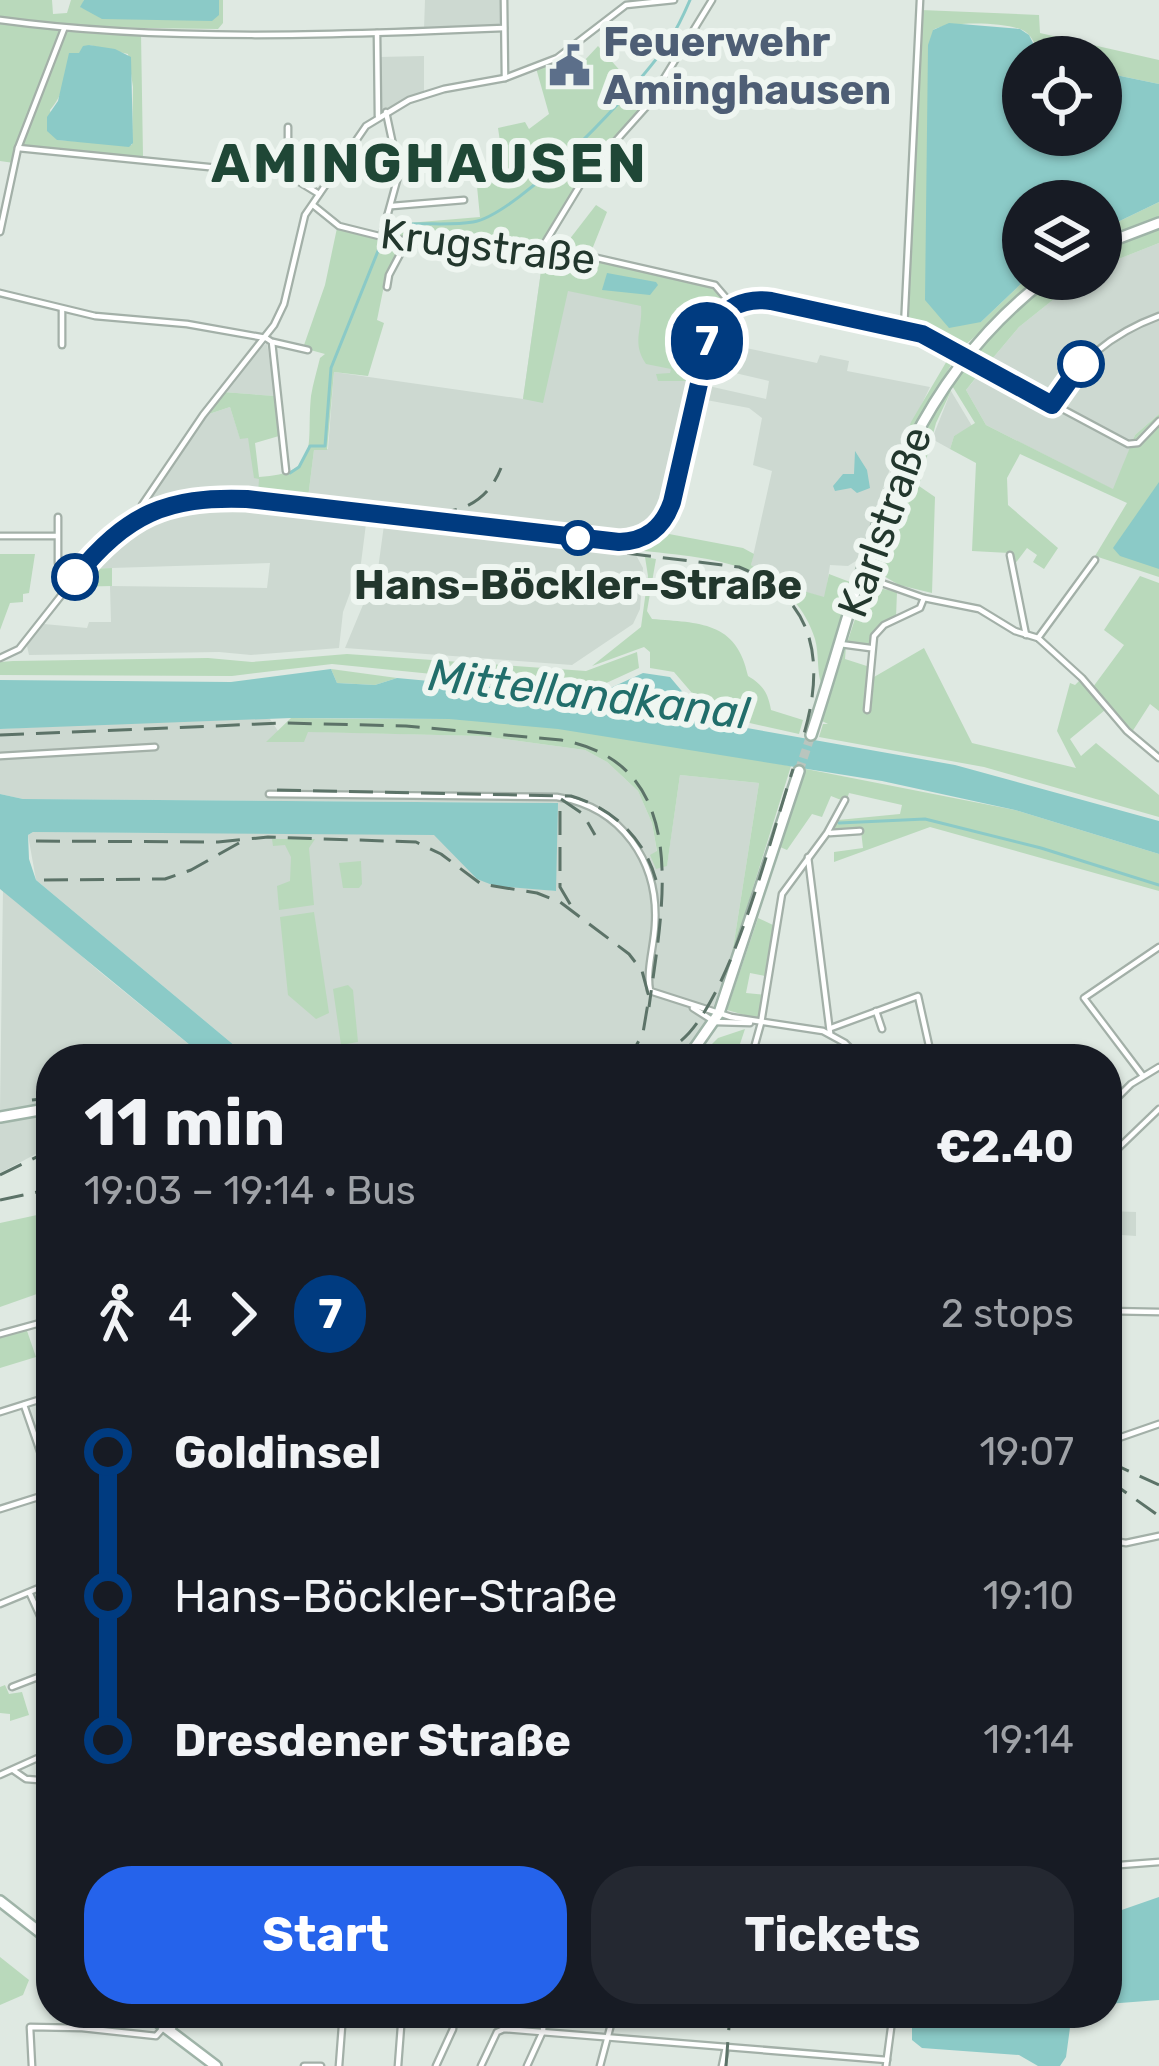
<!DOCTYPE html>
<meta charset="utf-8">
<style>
body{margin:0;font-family:Rubik,sans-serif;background:#242831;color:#f1f3f6;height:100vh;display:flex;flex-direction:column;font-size:45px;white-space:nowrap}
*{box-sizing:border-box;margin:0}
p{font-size:39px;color:#9ea1a6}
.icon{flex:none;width:66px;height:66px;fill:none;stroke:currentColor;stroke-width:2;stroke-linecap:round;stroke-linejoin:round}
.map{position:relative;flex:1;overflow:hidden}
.details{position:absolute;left:36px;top:1044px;width:1086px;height:984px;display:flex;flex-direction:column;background:#171b24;border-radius:48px;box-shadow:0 3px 9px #0004}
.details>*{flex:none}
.badge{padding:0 24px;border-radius:39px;font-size:42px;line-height:78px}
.fabs{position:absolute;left:1002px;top:36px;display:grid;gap:24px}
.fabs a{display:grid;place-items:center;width:120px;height:120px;border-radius:50%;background:#171b24;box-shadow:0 3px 9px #0004;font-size:60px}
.map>.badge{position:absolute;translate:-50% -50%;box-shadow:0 0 0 6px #fff}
.legs{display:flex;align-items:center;gap:18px;height:132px;padding:0 48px;font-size:39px}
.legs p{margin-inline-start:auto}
.summary{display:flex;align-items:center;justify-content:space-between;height:204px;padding:0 48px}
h1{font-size:66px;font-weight:700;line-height:90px}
.button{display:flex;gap:24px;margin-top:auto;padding:24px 48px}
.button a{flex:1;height:138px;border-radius:48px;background:#2563eb;color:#fff;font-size:48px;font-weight:700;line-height:138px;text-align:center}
.button a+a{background:#242831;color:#f1f3f6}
ul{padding:0 48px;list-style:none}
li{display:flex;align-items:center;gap:42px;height:144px;font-size:45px}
li i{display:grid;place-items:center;width:18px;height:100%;margin:0 15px;background:currentColor}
li i::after{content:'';width:30px;height:30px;margin:-15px;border:9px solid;border-radius:50%;background:#171b24}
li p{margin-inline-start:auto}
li:first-child i{background:linear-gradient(#0000 50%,currentColor 0)}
li:last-child i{background:linear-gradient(currentColor 50%,#0000 0)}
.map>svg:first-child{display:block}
.built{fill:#cdd9d1}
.green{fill:#b9d9bb;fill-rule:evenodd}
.water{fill:#8bcac7}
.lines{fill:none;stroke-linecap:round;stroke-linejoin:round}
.stream{stroke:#8bcac7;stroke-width:3}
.secondary-tunnel{stroke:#b9c5be;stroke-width:9;stroke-dasharray:9 4.5;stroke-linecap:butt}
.street-casing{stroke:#a3b0a8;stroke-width:9}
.secondary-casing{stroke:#9fb4a8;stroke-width:14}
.street{stroke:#fff;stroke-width:4.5}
.secondary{stroke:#fff;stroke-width:9}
.rail{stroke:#5c7368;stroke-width:3;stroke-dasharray:24 12;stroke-linecap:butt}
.line-1-casing{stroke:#fff;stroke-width:27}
.line-1{stroke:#003b80;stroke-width:18}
.stop-1-dot{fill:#fff;stroke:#003b80;stroke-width:6}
.labels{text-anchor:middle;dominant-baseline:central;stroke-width:12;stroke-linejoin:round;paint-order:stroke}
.service-label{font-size:42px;font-weight:bold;fill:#4e5e75;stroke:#eff6f1;text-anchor:start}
.street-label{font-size:42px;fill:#22372d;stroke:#eff6f1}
.stop-label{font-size:42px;font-weight:bold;fill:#22372d;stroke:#eff6f1}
.water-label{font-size:45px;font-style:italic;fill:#216e6b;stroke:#eff6f1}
.district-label{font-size:54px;font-weight:bold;letter-spacing:3px;fill:#1f4736;stroke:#eff6f1}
</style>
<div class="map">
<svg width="1159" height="2066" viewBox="0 0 1159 2066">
<rect width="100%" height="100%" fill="#dfe9e2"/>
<g class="built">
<path d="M 425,0 L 502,0 L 502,21 L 497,26 L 424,29 Z"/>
<path d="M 424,56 L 424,92 L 380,112 L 379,57 Z"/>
<path d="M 1159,243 L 1159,414 L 1135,435 L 1114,490 L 986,425 L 966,390 L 1019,327 L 1079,279 L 1101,279 L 1101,266 Z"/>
<path d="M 544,250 L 713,287 L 664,513 L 656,524 L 647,532 L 636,532 L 308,498 L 314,450 L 328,449 L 334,372 L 523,399 Z"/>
<path d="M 267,343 L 275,396 L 223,392 L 262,347 Z"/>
<path d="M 741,347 L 817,363 L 820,355 L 849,361 L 847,371 L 930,387 L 887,476 L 859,559 L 848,566 L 830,565 L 825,598 L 783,585 L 751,565 L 772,471 L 753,465 L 762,418 L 749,408 L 701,399 L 704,385 L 766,399 L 769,381 L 735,373 Z"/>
<path d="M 951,391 L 972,426 L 954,436 L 950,449 L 932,439 Z"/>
<path d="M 230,407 L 240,438 L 248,437 L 259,478 L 259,494 L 214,492 L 150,504 L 151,494 L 206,415 Z"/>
<path d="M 207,500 L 367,516 L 361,563 L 343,612 L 339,648 L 251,655 L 219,652 L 29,655 L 27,646 L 44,624 L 87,628 L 89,622 L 111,622 L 110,586 L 267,588 L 270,563 L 79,569 L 131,521 L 151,510 Z"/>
<path d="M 384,525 L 636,555 L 643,568 L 640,609 L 633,624 L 572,665 L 345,648 L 378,569 Z"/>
<path d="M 187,719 L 270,719 L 278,731 L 482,736 L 585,750 L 607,762 L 638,791 L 652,823 L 657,852 L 667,865 L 680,775 L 759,783 L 732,955 L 702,1038 L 686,1059 L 236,1059 L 241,1051 L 36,880 L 28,835 L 33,832 L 435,834 L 477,879 L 555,891 L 557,803 L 23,799 L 0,794 L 0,729 Z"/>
<path d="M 3,888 L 100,972 L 207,1059 L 51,1059 L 51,1102 L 0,1112 Z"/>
<path d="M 51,1112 L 51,1146 L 0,1173 L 0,1122 Z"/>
<path d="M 1107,1211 L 1136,1212 L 1136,1236 L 1107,1234 Z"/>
</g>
<g class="green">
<path d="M 0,0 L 52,0 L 53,14 L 67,13 L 71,0 L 84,0 L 81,8 L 219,15 L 219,0 L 223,0 L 223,23 L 218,29 L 74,27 L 0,18 Z"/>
<path d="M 921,10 L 1039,15 L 1040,33 L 1159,60 L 1159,84 L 1101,72 L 1101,57 C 1086,57 1067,60 1052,57 C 1034,54 1038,43 1027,33 C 1014,21 946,21 933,30 L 981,322 L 1026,279 L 1041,279 L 964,346 L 906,319 Z"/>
<path d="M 0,22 L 62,30 L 14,163 L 0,161 Z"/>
<path d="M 66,31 L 141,33 L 143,157 L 24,146 L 22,143 ZM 89,45 L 128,54 L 133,87 L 132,145 L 57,140 L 50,110 C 70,87 60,71 89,45 Z"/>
<path d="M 598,46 L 633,85 L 630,95 L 643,106 L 587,171 L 546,236 L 541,240 L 483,245 L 395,237 L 396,224 L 480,217 L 475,166 L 503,162 L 498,128 L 525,122 L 529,129 L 549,114 L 536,68 L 559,58 L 571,75 Z"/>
<path d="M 1159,202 L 1159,220 L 1101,241 L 1101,230 Z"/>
<path d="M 596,205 L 607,212 L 591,252 L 588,255 L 562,249 Z"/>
<path d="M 1159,227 L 1159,243 L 1101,266 L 1101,250 Z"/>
<path d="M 337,228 L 402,243 L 386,276 L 377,320 L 384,323 L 368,376 L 334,372 L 327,450 L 314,450 L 308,498 L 647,532 L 624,540 L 211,495 L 213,492 L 258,494 L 259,479 L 254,478 L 248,438 L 240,439 L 230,407 L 206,415 L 223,392 L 275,396 L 279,436 L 255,443 L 259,477 C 322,473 306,445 311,396 C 313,383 317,371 320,358 L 325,354 L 303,348 L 325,285 Z"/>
<path d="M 544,250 L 713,287 L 727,305 L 709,327 L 696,381 L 658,381 L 656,374 L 670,373 L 671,369 L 646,364 C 631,342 643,329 641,306 L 568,291 L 543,403 L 523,399 Z"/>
<path d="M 1053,279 L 1079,279 L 1019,327 L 987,365 L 976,356 L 976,350 Z"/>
<path d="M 754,302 L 910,332 L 952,355 L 952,363 L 898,461 L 871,533 L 867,534 L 911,422 L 948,359 L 932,347 L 907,338 L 760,308 L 735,315 L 718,330 L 704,385 L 702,380 C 709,345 713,310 754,302 Z"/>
<path d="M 963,370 L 978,375 L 966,390 L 986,425 L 1113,489 L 1135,435 L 1159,414 L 1159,577 L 1095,556 L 1127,503 L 1020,454 L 1007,478 L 1008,505 L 1058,548 L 1044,569 L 1033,562 L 1037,555 L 1027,548 L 1011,569 L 1009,553 L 972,551 L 976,463 L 950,449 L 954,436 L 975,423 L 951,384 Z"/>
<path d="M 947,385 L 951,391 L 936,423 L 919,486 L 935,497 L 932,593 L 899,585 L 877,572 L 874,555 L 919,434 Z"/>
<path d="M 671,519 L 669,534 L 743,548 L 754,554 L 751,565 L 783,585 L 824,597 L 829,574 L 850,582 L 851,589 L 821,683 C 817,672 819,653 815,639 C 791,563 710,558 644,551 L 641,543 Z"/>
<path d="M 0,554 L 35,554 L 29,593 L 23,594 L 23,602 L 10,603 L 0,630 Z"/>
<path d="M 645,557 L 656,559 L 647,611 L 652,619 C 699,623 737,621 748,676 C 763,685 768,693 771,710 L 803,720 L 799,734 L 710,714 L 674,672 L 650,668 L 650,652 L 644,647 L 592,666 L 641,627 L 648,576 Z"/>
<path d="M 112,568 L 112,586 L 71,587 L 84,569 Z"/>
<path d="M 1140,576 L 1159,583 L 1159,711 L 1150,704 L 1132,732 L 1093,687 L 1124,645 L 1104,630 Z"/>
<path d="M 879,588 L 897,592 L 896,617 L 878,628 L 869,646 L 847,643 L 863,595 Z"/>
<path d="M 846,646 L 845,659 L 873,668 L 874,677 L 924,648 L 972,743 L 1076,768 L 1057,731 L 1070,683 L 1075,685 L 1080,680 L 1105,710 L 1070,739 L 1081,756 L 1096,743 L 1159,795 L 1159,817 L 984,767 L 819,737 L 823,724 L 828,724 L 822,721 Z"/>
<path d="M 637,652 L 639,668 L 591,690 L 332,664 L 232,676 L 0,675 L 0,662 L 13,661 L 208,658 L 252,662 L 347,654 L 586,671 Z"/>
<path d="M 331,669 L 397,678 L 375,685 L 337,683 Z"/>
<path d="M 291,718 C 344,719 397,719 449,719 C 561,719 681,747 791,766 L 732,955 L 759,783 L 680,775 L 667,866 L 656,869 L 650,855 L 657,851 L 652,823 L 638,791 L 607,762 L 585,750 L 482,736 L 308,732 L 304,742 L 266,742 Z"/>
<path d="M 806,769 L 1015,810 L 1159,854 L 1159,891 L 930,827 L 834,862 L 834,852 L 863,848 L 861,831 L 831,832 L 838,820 L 900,814 L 902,805 L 849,793 L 846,802 L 831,796 L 822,817 L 812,814 L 787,850 L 780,847 Z"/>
<path d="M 272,839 L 315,839 L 309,848 L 314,905 L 279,910 L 277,886 L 290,881 L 291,857 L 285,845 L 273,846 Z"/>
<path d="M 361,861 L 362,884 L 359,888 L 343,888 L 339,863 Z"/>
<path d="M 314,912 L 329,1013 L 316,1019 L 288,995 L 280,917 Z"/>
<path d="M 758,918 L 773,925 L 765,976 L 750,973 L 746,993 L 766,995 L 762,1020 L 727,1010 Z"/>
<path d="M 348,985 L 353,990 L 358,1042 L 341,1045 L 333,989 Z"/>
<path d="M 745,1029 L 735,1059 L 697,1059 L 718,1038 Z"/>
<path d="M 51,1212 L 51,1289 L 0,1307 L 0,1223 Z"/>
<path d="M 26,1328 L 36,1357 L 0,1368 L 0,1336 Z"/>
<path d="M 5,1685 L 9,1694 L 22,1692 L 29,1715 L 10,1721 L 10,1714 L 0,1713 L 0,1687 Z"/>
<path d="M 0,1957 L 29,1980 L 23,1995 L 0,2005 Z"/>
</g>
<g class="water">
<path d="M 84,0 L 219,0 L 219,15 L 212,21 L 102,19 L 80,7 Z"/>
<path d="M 949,23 L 1020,29 L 1029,35 L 1037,51 L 1049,55 L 1023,57 L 1023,135 L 1101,135 L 1101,72 L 1159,84 L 1159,202 L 1101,230 L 1101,201 L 1023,201 L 1026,279 L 981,322 L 949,328 L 925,300 L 928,45 L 933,30 Z"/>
<path d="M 89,45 L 115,49 L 131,57 L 133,143 L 129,147 L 57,140 L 47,131 L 47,117 L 58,101 L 69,53 L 79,53 L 83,46 Z"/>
<path d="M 607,273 L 656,282 L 658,285 L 650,295 L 602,290 Z"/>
<path d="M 855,451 L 867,470 L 870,488 L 857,493 L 851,488 L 835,491 L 833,486 L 843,474 L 854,474 Z"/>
<path d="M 1159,482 L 1159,569 L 1120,556 L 1113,548 Z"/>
<path d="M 331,669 L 337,683 L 375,685 L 397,678 L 593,696 L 643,673 L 670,677 L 707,721 L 955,765 L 1159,821 L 1159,854 L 1015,810 L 882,781 L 558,729 L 449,719 L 291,718 L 0,729 L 0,680 L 231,682 Z"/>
<path d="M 0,794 L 23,799 L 558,803 L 556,891 L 495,886 L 477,879 L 434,835 L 33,832 L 28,835 L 29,859 L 36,880 L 241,1051 L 236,1059 L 207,1059 L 0,889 Z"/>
<path d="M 1159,1897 L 1159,2000 L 1107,2004 L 1107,1933 L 1113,1913 Z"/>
<path d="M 912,2013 L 1072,2013 L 1066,2057 L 1060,2066 L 1038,2066 L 1019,2055 L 922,2048 L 912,2040 Z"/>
</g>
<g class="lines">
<g class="stream">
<path d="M 399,225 C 423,222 450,226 473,222 C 519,215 643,83 669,41 C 677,29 684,14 690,0"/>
<path d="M 290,473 L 299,467 L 310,446 L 325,446 L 331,368 L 382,241"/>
<path d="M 839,823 L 925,819 L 1041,848 L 1159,885"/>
</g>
<path class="secondary-tunnel" d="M 799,771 L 811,735"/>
<defs>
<g id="street">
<path d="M 504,0 L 505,78"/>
<path d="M 0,20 C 161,42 342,35 504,28"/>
<path d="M 377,33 L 378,116"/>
<path d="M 18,148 L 288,175 L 319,194"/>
<path d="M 288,175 L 288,127"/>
<path d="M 313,205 L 339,226 L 391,239 L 480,247 L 536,244 L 715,285 L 733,306"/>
<path d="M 392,206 L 464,200"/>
<path d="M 0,232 L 18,148 L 64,29"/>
<path d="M 382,235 L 399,173 L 386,112"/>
<path d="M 543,246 L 588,172 L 647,106 L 712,0"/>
<path d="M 387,287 L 389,275 L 406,243"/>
<path d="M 0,293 L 95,316 L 187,324 L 266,338"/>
<path d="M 904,329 L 920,0"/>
<path d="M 266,338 L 272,342 L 286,471"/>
<path d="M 273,342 L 308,350"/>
<path d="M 62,345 L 62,310"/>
<path d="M 1052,405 C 1077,362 1112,333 1159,316"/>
<path d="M 141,516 L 142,505 L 203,415 L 274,325 L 284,304 L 305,215 L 366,126 L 409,100 L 444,89 L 505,78 L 557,58 L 626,5 L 674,0"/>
<path d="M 58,517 L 58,563 L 84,563"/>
<path d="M 0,536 L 57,536"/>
<path d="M 1010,555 L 1026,635"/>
<path d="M 862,576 L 924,598 L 979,609 L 1015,631 L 1038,638 L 1082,678 L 1127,731 L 1159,758"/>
<path d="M 1038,638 L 1095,560"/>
<path d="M 840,644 L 870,648"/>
<path d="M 0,658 L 19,649 L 86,564 L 115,534 L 141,516 L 177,502 L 247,499 L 613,542 C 643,543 661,530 672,502 L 711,331 L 724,312 L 750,300 L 922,334 L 1128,444 L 1138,443 L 1159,421"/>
<path d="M 867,710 L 874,636 L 884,625 L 920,608 L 924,598"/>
<path d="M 0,756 L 155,747"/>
<path d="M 269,794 L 557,797 C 622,807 659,862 655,925 C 654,947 646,970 650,991 L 731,1017 L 823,1031 L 845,1043 L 861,1059"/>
<path d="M 830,833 L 860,831"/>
<path d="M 808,857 L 830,1033"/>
<path d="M 693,1008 L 715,1022 L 750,1023"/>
<path d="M 876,1011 L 882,1029"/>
<path d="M 831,1028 L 918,996 L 932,1059"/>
<path d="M 904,1055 L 928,1048"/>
<path d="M 751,1059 L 761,1023 L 782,894 L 827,833 L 845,800"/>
<path d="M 1143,1076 L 1084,998 L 1159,947"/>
<path d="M 1107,1108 L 1131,1084 L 1159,1067"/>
<path d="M 1107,1159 L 1159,1109"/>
<path d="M 1107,1311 L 1159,1312"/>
<path d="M 0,1334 L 51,1320"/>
<path d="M 24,1405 L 51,1483"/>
<path d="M 0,1412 L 51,1396"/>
<path d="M 1107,1442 L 1159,1424"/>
<path d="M 0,1509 L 51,1493"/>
<path d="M 1107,1540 L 1126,1543 L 1159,1536"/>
<path d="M 30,1594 L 51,1640"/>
<path d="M 0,1604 L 51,1583"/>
<path d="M 12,1687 L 51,1672"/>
<path d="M 13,1770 L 26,1779 L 51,1781"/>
<path d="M 0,1775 L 51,1752"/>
<path d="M 44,1841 L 51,1841"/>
<path d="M 1107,1866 L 1159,1862"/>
<path d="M 68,2013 L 80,2026"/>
<path d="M 171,2030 L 182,2016 L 218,2013"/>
<path d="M 32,2066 L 30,2027 L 82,2028 L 156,2036 L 164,2027"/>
<path d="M 304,2066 L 321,2066"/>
<path d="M 339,2066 L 343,2013"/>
<path d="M 398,2066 L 402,2013"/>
<path d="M 436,2066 L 453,2029 L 454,2013"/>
<path d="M 481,2066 L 497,2032 L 504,2029 L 887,2060"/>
<path d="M 527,2066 L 543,2031 L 544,2013"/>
<path d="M 600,2066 L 614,2013"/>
<path d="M 722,2066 L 726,2047"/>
<path d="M 886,2066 L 893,2013"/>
</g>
<g id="secondary">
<path d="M 1101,245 L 1159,223"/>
<path d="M 811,735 C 869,561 891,398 1046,279"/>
<path d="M 687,1059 L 719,1013 L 799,771"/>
<path d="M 0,1117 L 51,1108"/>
<path d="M 0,1901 L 51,1941"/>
<path d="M 146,2013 L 216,2066"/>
</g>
</defs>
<use href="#street" class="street-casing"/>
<use href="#secondary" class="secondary-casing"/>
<use href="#street" class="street"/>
<use href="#secondary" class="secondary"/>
<g class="rail">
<path d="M 198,510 L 249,507 L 739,567 C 816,598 825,662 804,734"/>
<path d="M 433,512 C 466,513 489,498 501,468"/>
<path d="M 0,735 L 284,723 L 406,726 L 561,740 C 695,764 662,909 649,1007"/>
<path d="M 277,790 L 571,796 C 612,808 644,837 656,880"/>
<path d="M 561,799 L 583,814 L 595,835"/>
<path d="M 560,811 L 560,887 L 573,909"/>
<path d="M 36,841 L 218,842 L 268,837 L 416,842 L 441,854 L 481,884 L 537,893 L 560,902 L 629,954 L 642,971 L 649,997 L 643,1033 L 629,1059"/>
<path d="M 44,880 L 165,879 L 191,870 L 239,843"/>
<path d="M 650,1059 C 665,1053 678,1045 689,1033 C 736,980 770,839 793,769"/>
<path d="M 32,1100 L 51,1098"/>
<path d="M 0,1175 L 51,1150"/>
<path d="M 0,1200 L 51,1189"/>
<path d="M 1107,1461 L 1159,1485"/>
<path d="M 1107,1479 L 1159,1516"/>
<path d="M 726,2066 L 730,2013"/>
</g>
</g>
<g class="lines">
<defs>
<path id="line-1" d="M 75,577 C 127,514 166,496 247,499 L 619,542 C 646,541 663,528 672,502 L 711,331 C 723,308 744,297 771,301 L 922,334 L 1052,405 L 1081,364"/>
</defs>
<use href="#line-1" class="line-1-casing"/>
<use href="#line-1" class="line-1"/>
</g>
<defs>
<symbol id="civic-bare" viewBox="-9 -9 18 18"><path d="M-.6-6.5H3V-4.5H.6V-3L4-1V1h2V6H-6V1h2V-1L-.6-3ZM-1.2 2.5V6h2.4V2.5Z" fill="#5c6f8a" stroke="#eff6f1" stroke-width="2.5" paint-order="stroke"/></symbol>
</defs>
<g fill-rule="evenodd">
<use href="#civic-bare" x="540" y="36" width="59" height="59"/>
</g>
<g class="stop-1-dot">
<circle cx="1081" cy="364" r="21"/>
<circle cx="578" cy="538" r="15"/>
<circle cx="75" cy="577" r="21"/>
</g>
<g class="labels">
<g class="service-label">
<text x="603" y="42">Feuerwehr<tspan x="603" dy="48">Aminghausen</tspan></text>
</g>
<g class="street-label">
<text transform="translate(488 247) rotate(7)">Krugstraße</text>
<text transform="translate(885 522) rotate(-70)">Karlstraße</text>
</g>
<g class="stop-label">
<text x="578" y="585">Hans-Böckler-Straße</text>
</g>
<g class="water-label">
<text transform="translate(589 694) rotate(7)">Mittellandkanal</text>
</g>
<g class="district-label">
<text x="430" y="164">AMINGHAUSEN</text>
</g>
</g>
</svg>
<div class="fabs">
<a><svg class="icon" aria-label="locate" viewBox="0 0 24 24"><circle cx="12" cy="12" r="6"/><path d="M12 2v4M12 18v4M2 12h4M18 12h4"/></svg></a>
<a><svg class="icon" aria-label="layers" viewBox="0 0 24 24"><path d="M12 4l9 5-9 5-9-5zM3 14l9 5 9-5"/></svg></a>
</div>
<b class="badge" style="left:707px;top:341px;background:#003b80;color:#fff">7</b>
<section class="details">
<div class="summary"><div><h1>11 min</h1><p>19:03 – 19:14 · Bus</p></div><b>€2.40</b></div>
<div class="legs"><svg class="icon" aria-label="walk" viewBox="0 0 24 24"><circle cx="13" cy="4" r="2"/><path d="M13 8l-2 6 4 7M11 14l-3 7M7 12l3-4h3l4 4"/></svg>4<svg class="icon" aria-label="forward" viewBox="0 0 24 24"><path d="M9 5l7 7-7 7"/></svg><b class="badge" style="background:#003b80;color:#fff">7</b><p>2 stops</p></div>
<ul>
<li><i style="color:#003b80"></i><b>Goldinsel</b><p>19:07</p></li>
<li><i style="color:#003b80"></i><span>Hans-Böckler-Straße</span><p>19:10</p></li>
<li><i style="color:#003b80"></i><b>Dresdener Straße</b><p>19:14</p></li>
</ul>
<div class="button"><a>Start</a><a>Tickets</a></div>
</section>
</div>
